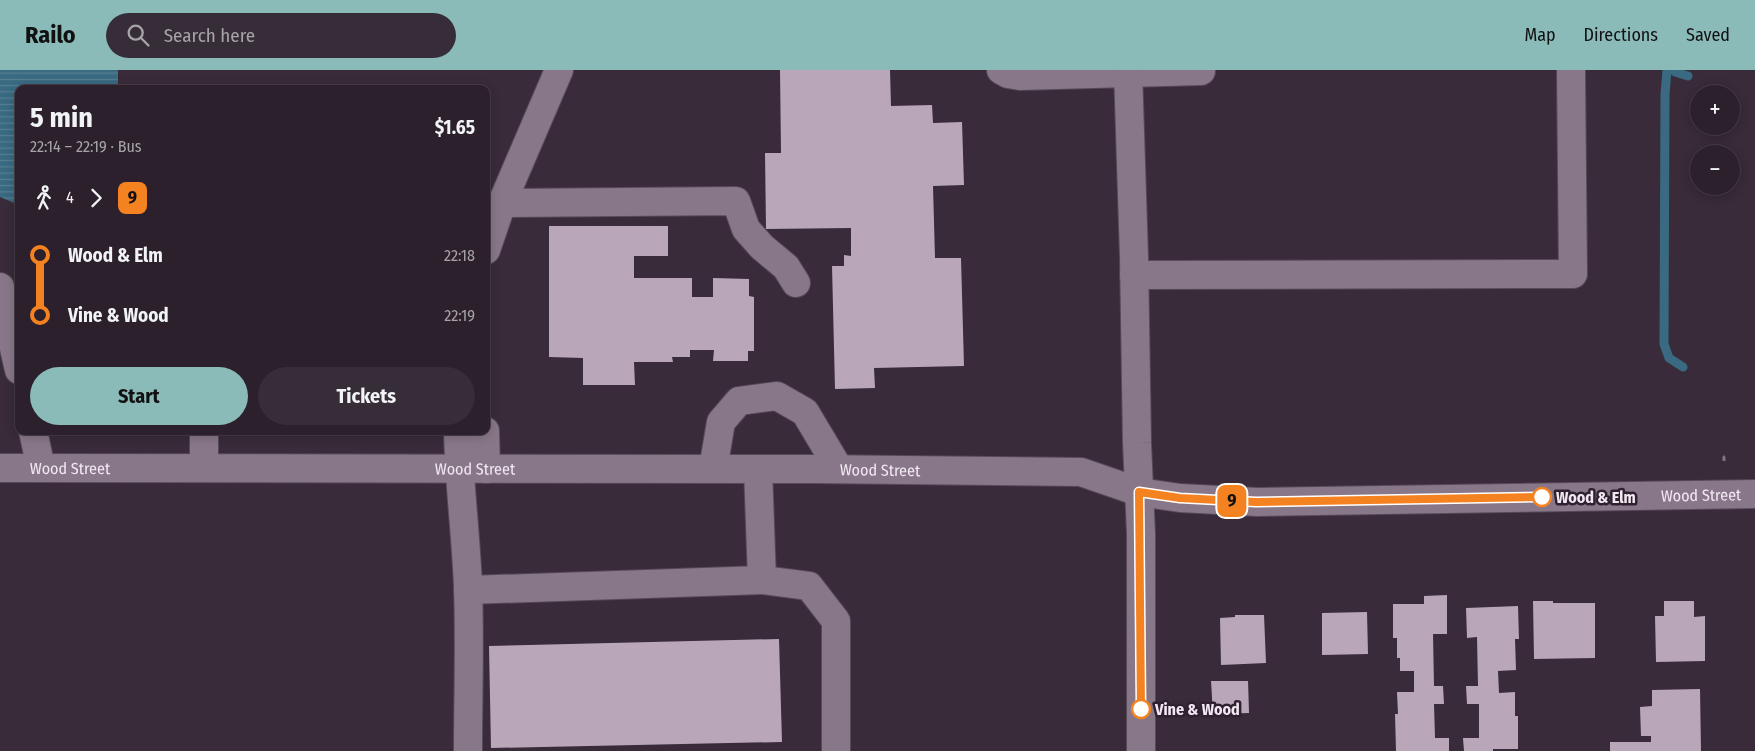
<!DOCTYPE html>
<meta charset="utf-8">
<style>
body{margin:0;font-family:"Fira Sans Condensed",sans-serif;background:#372d38;color:#f1f3f6;height:100vh;display:flex;flex-direction:column;font-size:19px;white-space:nowrap}
*{box-sizing:border-box;margin:0}
p{font-size:16px;color:#a6a3a9}
.icon{flex:none;width:28px;height:28px;fill:none;stroke:currentColor;stroke-width:2;stroke-linecap:round;stroke-linejoin:round}
.map{position:relative;flex:1;overflow:hidden}
.details{position:absolute;left:15px;top:15px;width:475px;height:350px;display:flex;flex-direction:column;background:#2b202c;border-radius:10px;box-shadow:0 2px 12px #0003,0 0 0 1px #473e48}
.details>*{flex:none}
.badge{padding:0 10px;border-radius:8px;font-size:18px;line-height:32px}
.fabs{position:absolute;left:1690px;top:15px;display:grid;gap:10px}
.fabs a{display:grid;place-items:center;width:50px;height:50px;border-radius:50%;background:#2b202c;box-shadow:0 2px 12px #0003,0 0 0 1px #473e48;font-size:25px}
.map>.badge{position:absolute;translate:-50% -50%;box-shadow:0 0 0 2px #fff}
.legs{display:flex;align-items:center;gap:8px;height:55px;padding:0 15px;font-size:16px}
.legs p{margin-inline-start:auto}
.overview{display:flex;align-items:center;justify-content:space-between;height:85px;padding:0 15px}
h1{font-size:28px;font-weight:700;line-height:38px}
.button{display:flex;gap:10px;margin-top:auto;padding:10px 15px}
.button a{flex:1;height:58px;border-radius:30px;background:#8bbbb9;color:#111;font-size:20px;font-weight:700;line-height:58px;text-align:center}
.button a+a{background:#372d38;color:#f1f3f6}
ul{padding:0 15px;list-style:none}
li{display:flex;align-items:center;gap:18px;height:60px;font-size:19px}
li i{display:grid;place-items:center;width:8px;height:100%;margin:0 6px;background:currentColor}
li i::after{content:'';width:12px;height:12px;margin:-6px;border:4px solid;border-radius:50%;background:#2b202c}
li p{margin-inline-start:auto}
li:first-child i{background:linear-gradient(#0000 50%,currentColor 0)}
li:last-child i{background:linear-gradient(currentColor 50%,#0000 0)}
header{display:flex;align-items:center;gap:30px;box-sizing:border-box;height:70px;padding:0 25px;background:#8bbbb9;color:#111}
header strong{font-size:24px}
nav{display:flex;gap:28px;margin-inline-start:auto;font-size:18px}
.search{width:350px;height:45px;background:#372d38;display:flex;align-items:center;gap:12px;box-sizing:border-box;padding:0 18px;border-radius:28px;color:#a6a3a9;font-size:19px}
.map>svg:first-child{display:block}
.water{fill:url(#water-rules)}
.lines{fill:none;stroke-linecap:round;stroke-linejoin:round}
.stream{stroke:#396a81;stroke-width:9}
.building{fill:#b9a7b9}
.minor-casing{stroke:#574a57;stroke-width:30}
.path{stroke:#817582;stroke-width:3;stroke-dasharray:5 2.5;stroke-linecap:butt}
.minor{stroke:#878;stroke-width:28}
.line-1-casing{stroke:#fff;stroke-width:11}
.line-1{stroke:#f58220;stroke-width:8}
.stop-1-dot{fill:#fff;stroke:#f58220;stroke-width:2.5}
.labels{text-anchor:middle;dominant-baseline:central;stroke-width:5;stroke-linejoin:round;paint-order:stroke}
.street-label{font-size:16px;fill:#f2e8f2;stroke:#2f212f}
.stop-label{font-size:16px;font-weight:bold;fill:#f2e8f2;stroke:#2f212f;text-anchor:start}
</style>
<header>
<strong>Railo</strong>
<div class="search"><svg class="icon" aria-label="search" viewBox="0 0 24 24"><circle cx="10" cy="10" r="6"/><path d="M15 15l6 6"/></svg>Search here</div>
<nav><a>Map</a><a>Directions</a><a>Saved</a></nav>
</header>
<div class="map">
<svg width="1755" height="681" viewBox="0 0 1755 681">
<defs>
<pattern id="water-rules" width="6" height="5" patternUnits="userSpaceOnUse" patternTransform="scale(1.25)"><rect width="6" height="5" fill="#396a81"/><path d="M0 2.5h6" fill="none" stroke="#567f93"/></pattern>
</defs>
<rect width="100%" height="100%" fill="#392b3a"/>
<path class="water" d="M 0,0 L 118,0 L 118,19 L 19,19 L 19,135 L 0,127 Z"/>
<g class="lines">
<g class="stream">
<path d="M 1667,0 L 1665,24 L 1664,274 L 1669,288 L 1683,297"/>
<path d="M 1674,0 L 1675,2 L 1688,6"/>
</g>
</g>
<g class="building">
<path d="M 780,0 L 890,0 L 891,36 L 932,35 L 933,53 L 962,52 L 964,115 L 933,116 L 935,188 L 961,188 L 964,296 L 874,298 L 875,318 L 835,319 L 832,196 L 844,196 L 844,185 L 851,186 L 851,158 L 766,159 L 765,83 L 781,83 Z"/>
<path d="M 549,156 L 668,156 L 668,186 L 634,186 L 634,208 L 692,208 L 692,227 L 713,227 L 713,208 L 749,209 L 749,226 L 754,227 L 754,281 L 748,281 L 748,291 L 713,291 L 714,280 L 690,280 L 690,287 L 672,287 L 673,292 L 634,292 L 635,315 L 583,315 L 583,288 L 549,287 Z"/>
<path d="M 1447,525 L 1447,564 L 1433,564 L 1434,616 L 1443,616 L 1444,634 L 1434,634 L 1435,668 L 1449,668 L 1449,681 L 1396,681 L 1395,644 L 1398,644 L 1397,622 L 1414,622 L 1414,601 L 1400,601 L 1400,588 L 1397,588 L 1397,568 L 1393,568 L 1393,534 L 1424,534 L 1424,526 Z"/>
<path d="M 1533,531 L 1553,531 L 1553,533 L 1595,533 L 1595,588 L 1534,589 Z"/>
<path d="M 1664,531 L 1694,531 L 1694,547 L 1705,546 L 1705,591 L 1656,592 L 1655,546 L 1664,546 Z"/>
<path d="M 1518,536 L 1519,569 L 1515,569 L 1516,600 L 1498,601 L 1499,623 L 1515,622 L 1515,646 L 1518,646 L 1518,679 L 1493,679 L 1493,681 L 1464,681 L 1463,668 L 1479,668 L 1479,634 L 1467,634 L 1466,616 L 1478,616 L 1477,567 L 1467,568 L 1466,538 Z"/>
<path d="M 1367,542 L 1368,584 L 1322,585 L 1322,543 Z"/>
<path d="M 1235,545 L 1264,545 L 1266,593 L 1221,595 L 1220,548 L 1235,547 Z"/>
<path d="M 779,569 L 782,672 L 491,678 L 489,576 Z"/>
<path d="M 1211,611 L 1248,611 L 1249,643 L 1213,644 Z"/>
<path d="M 1700,619 L 1701,681 L 1610,681 L 1610,672 L 1651,672 L 1651,666 L 1641,666 L 1640,637 L 1652,636 L 1652,620 Z"/>
</g>
<g class="lines">
<defs>
<g id="minor">
<path d="M 1001,0 L 1008,4 L 1020,6 L 1201,1 L 1201,0"/>
<path d="M 1128,0 L 1134,187 L 1137,373 L 1141,464 L 1141,681"/>
<path d="M 502,133 L 736,131 L 746,159 L 762,177 L 786,197 L 796,213"/>
<path d="M 486,180 L 502,133 L 559,0"/>
<path d="M 1134,205 L 1573,204 L 1571,0"/>
<path d="M 0,217 L 19,300"/>
<path d="M 33,361 L 41,398"/>
<path d="M 204,361 L 204,398"/>
<path d="M 458,361 C 459,413 466,465 468,517 C 470,572 468,627 468,681"/>
<path d="M 485,361 L 486,399"/>
<path id="s1" d="M 0,398 L 812,399 L 1081,402 L 1139,422 L 1180,428 L 1257,432 L 1755,424"/>
<path d="M 713,399 L 721,352 L 739,331 L 777,326 L 805,342 L 839,399"/>
<path d="M 758,399 L 762,510 L 809,516 L 836,551 L 836,681"/>
<path d="M 468,520 L 762,510"/>
</g>
</defs>
<use href="#minor" class="minor-casing"/>
<path class="path" d="M 1724,391 L 1724,387 L 1727,387"/>
<use href="#minor" class="minor"/>
</g>
<g class="lines">
<defs>
<path id="line-1" d="M 1141,639 L 1139,422 L 1180,428 L 1256,432 L 1542,427"/>
</defs>
<use href="#line-1" class="line-1-casing"/>
<use href="#line-1" class="line-1"/>
</g>
<g class="stop-1-dot">
<circle cx="1542" cy="427" r="9"/>
<circle cx="1141" cy="639" r="9"/>
</g>
<g class="labels">
<g class="street-label">
<text stroke="none"><textPath href="#s1" startOffset="70">Wood Street</textPath></text>
<text stroke="none"><textPath href="#s1" startOffset="475">Wood Street</textPath></text>
<text stroke="none"><textPath href="#s1" startOffset="880">Wood Street</textPath></text>
<text stroke="none"><textPath href="#s1" startOffset="1705">Wood Street</textPath></text>
</g>
<g class="stop-label">
<text x="1556" y="427">Wood &amp; Elm</text>
<text x="1155" y="639">Vine &amp; Wood</text>
</g>
</g>
</svg>
<div class="fabs">
<a>+</a>
<a>−</a>
</div>
<b class="badge" style="left:1232px;top:431px;background:#f58220;color:#111">9</b>
<section class="details">
<div class="overview"><div><h1>5 min</h1><p>22:14 – 22:19 · Bus</p></div><b>$1.65</b></div>
<div class="legs"><svg class="icon" aria-label="walk" viewBox="0 0 24 24"><circle cx="13" cy="4" r="2"/><path d="M13 8l-2 6 4 7M11 14l-3 7M7 12l3-4h3l4 4"/></svg>4<svg class="icon" aria-label="forward" viewBox="0 0 24 24"><path d="M9 5l7 7-7 7"/></svg><b class="badge" style="background:#f58220;color:#111">9</b></div>
<ul>
<li><i style="color:#f58220"></i><b>Wood &amp; Elm</b><p>22:18</p></li>
<li><i style="color:#f58220"></i><b>Vine &amp; Wood</b><p>22:19</p></li>
</ul>
<div class="button"><a>Start</a><a>Tickets</a></div>
</section>
</div>
